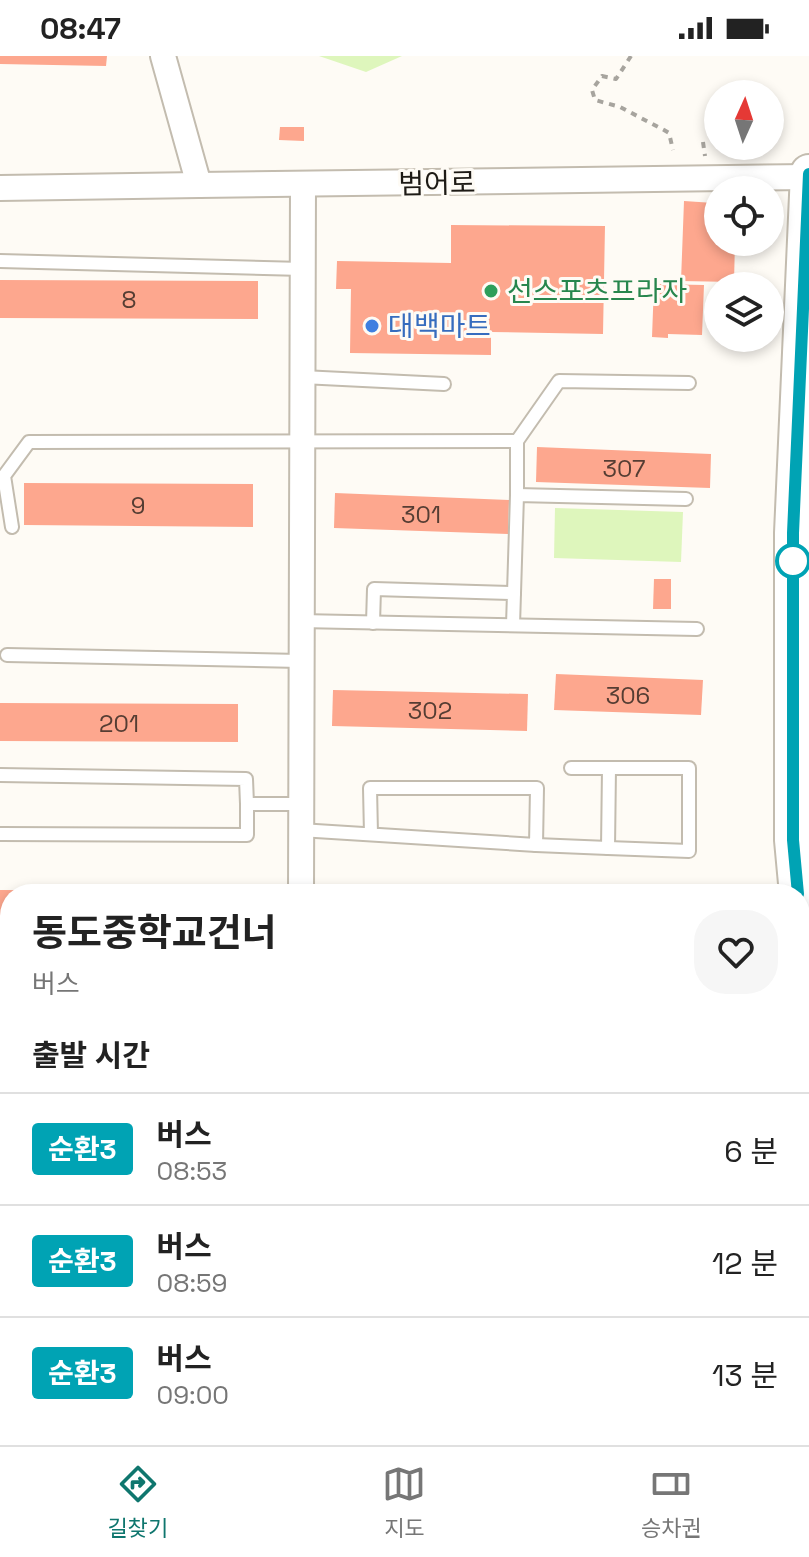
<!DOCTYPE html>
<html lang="ko">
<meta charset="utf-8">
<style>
body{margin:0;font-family:"Space Grotesk","Noto Sans KR",sans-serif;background:#f6f6f6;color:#222;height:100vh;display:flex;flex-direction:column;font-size:30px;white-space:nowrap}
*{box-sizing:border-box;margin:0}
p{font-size:26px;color:#767676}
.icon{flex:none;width:44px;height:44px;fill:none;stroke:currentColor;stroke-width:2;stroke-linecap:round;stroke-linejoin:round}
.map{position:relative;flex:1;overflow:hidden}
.sheet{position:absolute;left:0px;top:828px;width:810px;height:562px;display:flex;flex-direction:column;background:#fff;border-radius:32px 32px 0 0;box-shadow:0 4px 12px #0003}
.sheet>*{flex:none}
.badge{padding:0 16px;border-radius:6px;font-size:28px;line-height:52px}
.needle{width:52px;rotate:3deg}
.tools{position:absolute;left:704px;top:24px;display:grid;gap:16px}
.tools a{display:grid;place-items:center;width:80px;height:80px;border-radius:50%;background:#fff;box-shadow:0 4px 12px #0003;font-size:40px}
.map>.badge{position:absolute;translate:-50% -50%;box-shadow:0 0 0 4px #fff}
h2{padding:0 32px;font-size:30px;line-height:72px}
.round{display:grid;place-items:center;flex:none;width:84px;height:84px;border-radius:32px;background:#f6f6f6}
.summary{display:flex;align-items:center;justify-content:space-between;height:136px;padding:0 32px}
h1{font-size:38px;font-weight:700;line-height:60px}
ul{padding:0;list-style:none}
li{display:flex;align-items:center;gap:24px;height:112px;padding:0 32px;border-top:2px solid #e0e0e0}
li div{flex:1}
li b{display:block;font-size:30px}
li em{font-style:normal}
li .badge{min-width:88px;font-weight:700;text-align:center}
.status{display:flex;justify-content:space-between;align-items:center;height:56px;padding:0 40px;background:#fff;direction:ltr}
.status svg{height:22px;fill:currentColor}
.dock{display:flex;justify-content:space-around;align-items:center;height:112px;border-top:2px solid #e0e0e0;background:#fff;font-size:22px;color:#767676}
.dock a{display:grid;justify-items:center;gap:4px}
.dock .on{color:#0f766e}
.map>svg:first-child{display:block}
.green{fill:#def6bc}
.building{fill:#fda78e}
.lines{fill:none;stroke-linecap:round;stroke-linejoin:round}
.service-casing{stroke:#c3bcaf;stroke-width:16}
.minor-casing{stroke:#c3bcaf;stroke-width:28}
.secondary-casing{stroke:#c3bcaf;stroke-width:40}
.path{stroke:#a7a49e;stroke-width:4;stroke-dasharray:6 6;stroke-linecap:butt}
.service{stroke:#fff;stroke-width:12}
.minor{stroke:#fff;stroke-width:24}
.secondary{stroke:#fff;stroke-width:36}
.line-casing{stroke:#fff;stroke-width:18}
.line{stroke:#00a3b4;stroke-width:12}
.leisure-dot{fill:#2e9e5b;stroke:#fefbf5;stroke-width:3}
.shop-dot{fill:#3f7fe0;stroke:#fefbf5;stroke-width:3}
.stop-dot{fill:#fff;stroke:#00a3b4;stroke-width:4}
.labels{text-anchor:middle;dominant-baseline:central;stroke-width:6;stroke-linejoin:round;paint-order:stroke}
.number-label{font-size:24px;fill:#553d33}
.street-label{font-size:28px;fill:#1d1a15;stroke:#fefbf5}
.leisure-label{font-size:28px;fill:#27864d;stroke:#fefbf5;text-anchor:start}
.shop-label{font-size:28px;fill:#366cbe;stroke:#fefbf5;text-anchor:start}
</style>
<div class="status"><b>08:47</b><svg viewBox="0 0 49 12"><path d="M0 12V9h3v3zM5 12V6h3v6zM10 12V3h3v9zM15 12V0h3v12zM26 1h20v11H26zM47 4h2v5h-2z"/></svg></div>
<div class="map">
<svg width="809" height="1389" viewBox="0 0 809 1389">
<rect width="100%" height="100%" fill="#fefbf5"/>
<g class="green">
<path d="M 319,0 L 402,0 L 366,16 Z"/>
<path d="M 555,452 L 683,456 L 681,506 L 554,502 Z"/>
<path d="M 809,1251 L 809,1389 L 526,1389 L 545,1380 L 800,1380 L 800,1255 Z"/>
</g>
<g class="building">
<path d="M 0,0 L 107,0 L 106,10 L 0,8 Z"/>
<path d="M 280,71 L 304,71 L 304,85 L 279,84 Z"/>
<path d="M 684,145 L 714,147 L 718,151 L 718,186 L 735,186 L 734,226 L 681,225 Z"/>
<path d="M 451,169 L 605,170 L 603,278 L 491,276 L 491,299 L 350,297 L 351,233 L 336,233 L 337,205 L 451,207 Z"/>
<path d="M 0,224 L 258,225 L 258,263 L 0,262 Z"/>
<path d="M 654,228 L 704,229 L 702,279 L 668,278 L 668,282 L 652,281 Z"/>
<path d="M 537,391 L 711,398 L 710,432 L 536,426 Z"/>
<path d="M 24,427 L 253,428 L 253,471 L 24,469 Z"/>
<path d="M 335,437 L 509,444 L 508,478 L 334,472 Z"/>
<path d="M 654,523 L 671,523 L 671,553 L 653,553 Z"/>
<path d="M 556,618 L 703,624 L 701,659 L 554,654 Z"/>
<path d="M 333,634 L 528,638 L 527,675 L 332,670 Z"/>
<path d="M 0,647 L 238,648 L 238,686 L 0,685 Z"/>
<path d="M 0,834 L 237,835 L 237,838 L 10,838 L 10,872 L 0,872 Z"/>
<path d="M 10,1153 L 10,1195 L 0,1197 L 0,1155 Z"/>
<path d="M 800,1197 L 807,1211 L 800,1215 Z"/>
<path d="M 192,1380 L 376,1380 L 378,1389 L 142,1389 Z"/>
<path d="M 410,1380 L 459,1380 L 441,1389 L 414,1389 Z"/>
</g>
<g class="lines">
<defs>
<g id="service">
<path d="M 0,205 L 303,213"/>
<path d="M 302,321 L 444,328"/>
<path d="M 517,439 L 517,385 L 559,325 L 689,327"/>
<path d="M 12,471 L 4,420 L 29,386 L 517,385"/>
<path d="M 514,537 L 517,439 L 686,443"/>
<path d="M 300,565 L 697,573"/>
<path d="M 373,567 L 374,533 L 514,537 L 513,569"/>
<path d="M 7,599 L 300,605"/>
<path d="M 0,719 L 246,723 L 247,748"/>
<path d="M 300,774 L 536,789 L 537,732 L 370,732 L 371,778"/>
<path d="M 0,778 L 247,779 L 247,748 L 300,748"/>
<path d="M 536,789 L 608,792 L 609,712 L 571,712"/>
<path d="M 608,792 L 689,795 L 689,712 L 609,712"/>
</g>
<g id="minor">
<path d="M 163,0 L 199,129 L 809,121"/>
<path d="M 0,132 L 199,129"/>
<path d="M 301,838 L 303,129"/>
<path d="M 0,954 L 10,957"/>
<path d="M 800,1056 L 809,1057"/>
<path d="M 800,1247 L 809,1242"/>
<path d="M 492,1389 L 512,1380"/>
</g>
<g id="secondary">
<path d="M 798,838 L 793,784 L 793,477 L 809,117"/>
<path d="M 800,858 L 809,905"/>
</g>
</defs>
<use href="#service" class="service-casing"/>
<use href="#minor" class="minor-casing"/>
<use href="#secondary" class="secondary-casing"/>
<g class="path">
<path d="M 631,0 L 616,23 L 602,20 L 592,34 L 595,44 L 620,51 L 664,74 L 669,77 L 673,94"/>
<path d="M 703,86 L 705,100"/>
<path d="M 800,958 L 809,956"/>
</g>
<use href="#service" class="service"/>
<use href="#minor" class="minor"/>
<use href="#secondary" class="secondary"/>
</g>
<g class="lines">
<defs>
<path id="line" d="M 798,838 L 793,784 L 793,477 L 809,118"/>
</defs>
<use href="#line" class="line-casing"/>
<use href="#line" class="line"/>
</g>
<circle class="leisure-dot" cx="491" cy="235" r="8"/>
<circle class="shop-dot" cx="372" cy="270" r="8"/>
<circle class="stop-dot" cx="793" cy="505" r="16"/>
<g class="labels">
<g class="number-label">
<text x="129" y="243">8</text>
<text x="624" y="412">307</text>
<text x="138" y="449">9</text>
<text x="421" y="458">301</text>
<text x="628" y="639">306</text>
<text x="430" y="654">302</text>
<text x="119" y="667">201</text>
</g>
<g class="street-label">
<text transform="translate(437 127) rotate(-1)">범어로</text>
</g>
<g class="leisure-label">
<text x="507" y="235">선스포츠프라자</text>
</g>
<g class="shop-label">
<text x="388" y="270">대백마트</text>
</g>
</g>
</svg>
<div class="tools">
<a><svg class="needle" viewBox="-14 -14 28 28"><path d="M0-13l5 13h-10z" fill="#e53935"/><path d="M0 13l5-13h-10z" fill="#767676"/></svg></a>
<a><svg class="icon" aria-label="locate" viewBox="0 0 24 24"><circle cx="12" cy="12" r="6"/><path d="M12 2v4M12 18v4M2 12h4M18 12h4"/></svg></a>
<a><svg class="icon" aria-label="layers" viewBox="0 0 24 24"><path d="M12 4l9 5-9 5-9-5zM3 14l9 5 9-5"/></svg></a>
</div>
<section class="sheet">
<div class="summary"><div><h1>동도중학교건너</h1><p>버스</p></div><a class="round"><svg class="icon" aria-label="heart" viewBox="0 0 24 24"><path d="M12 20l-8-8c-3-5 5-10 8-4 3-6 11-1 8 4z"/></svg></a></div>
<h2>출발 시간</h2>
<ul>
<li><span class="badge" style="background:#00a3b4;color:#fff">순환3</span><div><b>버스</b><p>08:53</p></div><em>6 분</em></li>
<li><span class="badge" style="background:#00a3b4;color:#fff">순환3</span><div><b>버스</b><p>08:59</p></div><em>12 분</em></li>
<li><span class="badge" style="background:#00a3b4;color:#fff">순환3</span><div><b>버스</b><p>09:00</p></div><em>13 분</em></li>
</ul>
</section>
</div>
<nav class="dock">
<a class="on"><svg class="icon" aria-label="directions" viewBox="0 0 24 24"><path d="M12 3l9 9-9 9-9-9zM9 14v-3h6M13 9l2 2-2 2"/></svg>길찾기</a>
<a><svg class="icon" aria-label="map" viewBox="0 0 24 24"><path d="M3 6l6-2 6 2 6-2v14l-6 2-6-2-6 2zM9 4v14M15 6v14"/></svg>지도</a>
<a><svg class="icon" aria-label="tickets" viewBox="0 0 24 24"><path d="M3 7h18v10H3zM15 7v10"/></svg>승차권</a>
</nav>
